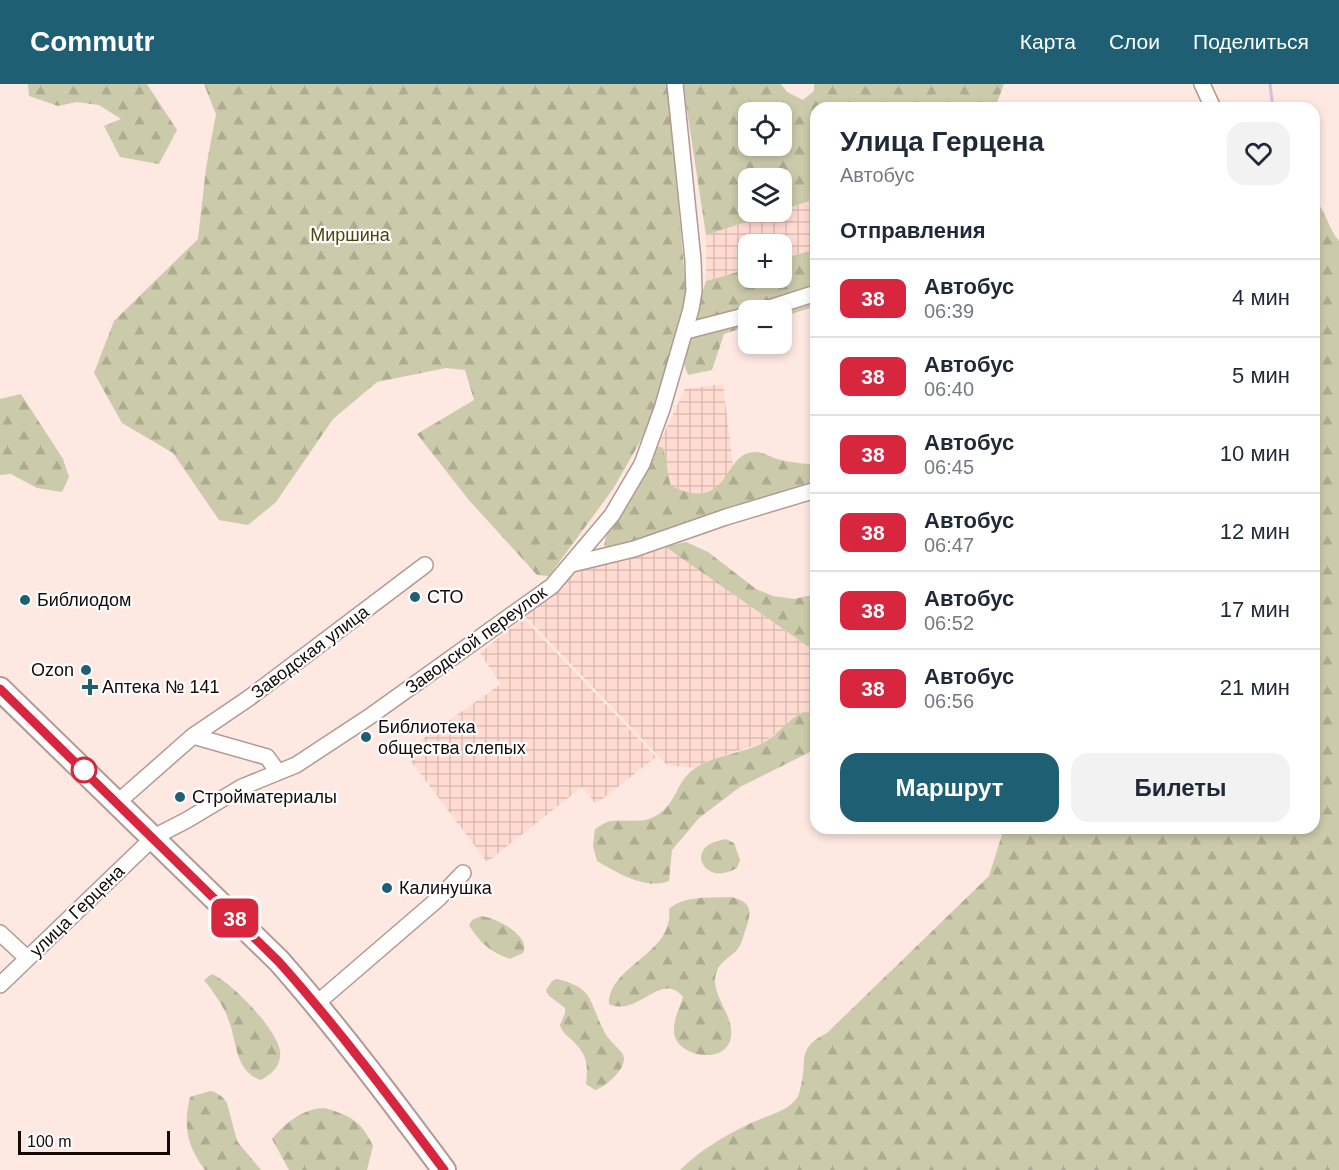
<!DOCTYPE html>
<html lang="ru">
<meta charset="utf-8">
<style>
body{margin:0;font-family:Helvetica,sans-serif;background:#f2f2f3;color:#1f2937;height:100vh;display:flex;flex-direction:column;font-size:22px;white-space:nowrap}
*{box-sizing:border-box;margin:0}
p{font-size:20px;color:#747a83}
.icon{flex:none;width:33px;height:33px;fill:none;stroke:currentColor;stroke-width:2;stroke-linecap:round;stroke-linejoin:round}
.map{position:relative;flex:1;overflow:hidden}
.side{position:absolute;left:810px;top:18px;width:510px;height:732px;display:flex;flex-direction:column;background:#fff;border-radius:18px;box-shadow:0 3px 9px #0003}
.side>*{flex:none}
.badge{padding:0 12px;border-radius:9px;font-size:21px;line-height:39px}
.controls{position:absolute;left:738px;top:18px;display:grid;gap:12px}
.controls a{display:grid;place-items:center;width:54px;height:54px;border-radius:12px;background:#fff;box-shadow:0 3px 9px #0003;font-size:30px}
.scale{position:absolute;left:18px;bottom:15px;width:152px;box-sizing:border-box;padding-left:6px;border:3px solid #140b09;border-top:0;font-size:16px;line-height:21px;white-space:nowrap;color:#140b09;-webkit-text-stroke:4px #fff;paint-order:stroke}
.map>.badge{position:absolute;translate:-50% -50%;box-shadow:0 0 0 3px #fff}
h2{padding:0 30px;font-size:22px;line-height:54px}
.round{display:grid;place-items:center;flex:none;width:63px;height:63px;border-radius:18px;background:#f2f2f3}
.head{display:flex;align-items:center;justify-content:space-between;height:102px;padding:0 30px}
h1{font-size:28px;font-weight:700;line-height:45px}
.action{display:flex;gap:12px;margin-top:auto;padding:12px 30px}
.action a{flex:1;height:69px;border-radius:18px;background:#1e5f74;color:#fff;font-size:24px;font-weight:700;line-height:69px;text-align:center}
.action a+a{background:#f2f2f3;color:#1f2937}
ul{padding:0;list-style:none}
li{display:flex;align-items:center;gap:18px;height:78px;padding:0 30px;border-top:2px solid #e0e1e3}
li div{flex:1}
li b{display:block;font-size:22px}
li em{font-style:normal}
li .badge{min-width:66px;font-weight:700;text-align:center}
header{display:flex;align-items:center;gap:36px;box-sizing:border-box;height:84px;padding:0 30px;background:#1e5f74;color:#fff}
header strong{font-size:28px}
nav{display:flex;gap:33px;margin-inline-start:auto;font-size:21px}
.map>svg:first-child{display:block}
.industrial{fill:url(#industrial-grid)}
.forest{fill:url(#forest-firs);fill-rule:evenodd}
.lines{fill:none;stroke-linecap:round;stroke-linejoin:round}
.stream{stroke:#dabed9;stroke-width:3}
.minor-casing{stroke:#b29992;stroke-width:18}
.highway-casing{stroke:#b29992;stroke-width:26}
.minor{stroke:#fff;stroke-width:15}
.highway{stroke:#fff;stroke-width:22}
.line-casing{stroke:#fff;stroke-width:14}
.line{stroke:#d7263d;stroke-width:9}
.poi-dot{fill:#1e5f74;stroke:#fff;stroke-width:2}
.stop-dot{fill:#fff;stroke:#d7263d;stroke-width:3}
.labels{text-anchor:middle;dominant-baseline:central;stroke-width:4.5;stroke-linejoin:round;paint-order:stroke}
.park-label{font-size:18px;fill:#4b4607;stroke:#fff}
.poi-label{font-size:18px;fill:#140b09;stroke:#fff;text-anchor:start}
.street-label{font-size:18px;fill:#140b09;stroke:#fff}
</style>
<header>
<strong>Commutr</strong>
<nav><a>Карта</a><a>Слои</a><a>Поделиться</a></nav>
</header>
<div class="map">
<svg width="1339" height="1086" viewBox="0 0 1339 1086">
<defs>
<pattern id="industrial-grid" width="8" height="8" patternUnits="userSpaceOnUse" patternTransform="scale(1.5)"><rect width="8" height="8" fill="#ffdbd2"/><path d="M0 4h8M4 0v8" fill="none" stroke="#dabbb3"/></pattern>
<pattern id="forest-firs" width="22" height="20" patternUnits="userSpaceOnUse" patternTransform="scale(1.5)"><rect width="22" height="20" fill="#cbcaaa"/><path d="M5 1l3.5 6h-7zM16 11l3.5 6h-7z" fill="#adac91"/></pattern>
</defs>
<rect width="100%" height="100%" fill="#fee8e2"/>
<g class="industrial">
<path d="M 816,115 L 816,165 L 782,175 L 782,160 L 748,160 L 748,185 L 706,197 L 706,151 Z"/>
<path d="M 723,300 L 737,415 L 628,425 L 685,305 Z"/>
<path d="M 660,459 L 816,568 L 816,629 L 803,628 L 763,659 L 727,670 L 695,684 L 667,681 L 525,532 L 572,486 Z"/>
<path d="M 523,534 L 656,673 L 596,720 L 582,703 L 487,778 L 404,668 L 501,600 L 480,569 Z"/>
</g>
<g class="forest">
<path d="M 28,0 L 147,0 L 177,46 L 159,80 L 120,73 L 104,42 L 121,35 L 99,21 L 77,18 L 58,22 L 29,12 Z"/>
<path d="M 204,0 L 668,0 L 687,219 L 657,328 L 613,405 L 549,492 L 537,491 L 468,415 L 417,350 L 474,316 L 465,286 L 446,284 L 377,298 L 333,335 L 276,418 L 248,441 L 219,436 L 173,369 L 122,339 L 94,289 L 114,237 L 198,155 L 206,84 L 216,30 Z"/>
<path d="M 683,0 L 781,0 L 787,8 L 803,16 L 814,7 L 814,0 L 1004,0 L 995,24 L 816,24 L 816,115 L 782,126 L 782,94 L 748,94 L 748,128 L 777,128 L 706,151 ZM 748,28 L 782,28 L 782,62 L 748,62 Z"/>
<path d="M 1314,114 C 1326,127 1328,144 1339,157 L 1339,1086 L 680,1086 C 699,1067 724,1052 749,1040 C 764,1032 786,1029 797,1014 C 798,1013 800,1007 800,1005 C 809,978 794,965 827,949 L 989,792 L 1004,744 L 1314,744 Z"/>
<path d="M 816,165 L 816,222 L 782,233 L 782,226 L 748,226 L 748,242 L 724,250 L 712,286 L 688,291 L 684,280 L 696,228 L 706,197 L 748,185 L 748,194 L 782,194 L 782,175 Z"/>
<path d="M 21,310 L 63,375 L 69,393 L 62,408 L 37,404 L 11,390 L 0,391 L 0,315 Z"/>
<path d="M 656,362 L 663,364 C 667,377 667,390 671,402 C 732,431 721,367 756,368 C 762,368 769,372 774,374 C 788,378 801,380 816,380 L 816,398 L 609,464 L 604,462 L 607,448 Z"/>
<path d="M 686,458 L 708,468 L 756,505 L 773,512 L 794,515 L 816,510 L 816,568 L 660,459 L 672,461 Z"/>
<path d="M 803,628 L 816,629 L 816,665 L 740,703 L 699,734 L 672,766 L 669,797 C 645,806 618,789 597,777 L 593,762 L 595,745 C 600,742 606,737 612,737 C 624,735 637,739 649,735 C 677,725 674,699 694,685 C 714,671 741,670 763,659 C 778,651 787,636 803,628 Z"/>
<path d="M 726,755 L 734,759 L 740,776 L 737,784 C 707,802 688,770 712,759 C 716,757 722,756 726,755 Z"/>
<path d="M 731,813 C 753,818 752,828 745,847 C 743,854 741,862 736,867 C 729,874 720,878 717,887 C 707,911 738,932 730,957 C 722,981 675,972 674,948 C 673,936 680,923 683,913 C 661,886 638,934 609,920 C 608,882 675,869 669,825 C 685,811 711,814 731,813 Z"/>
<path d="M 481,832 C 495,833 532,852 523,869 L 510,875 C 490,868 479,858 469,841 L 472,836 Z"/>
<path d="M 212,890 C 231,898 277,945 280,967 C 282,981 272,990 261,996 C 235,988 237,958 229,937 C 224,922 214,909 204,896 Z"/>
<path d="M 557,895 C 595,904 589,919 604,947 C 608,956 616,961 622,969 C 631,981 606,1003 595,1006 L 586,1000 C 588,979 588,972 572,956 C 567,952 562,948 560,941 L 565,929 L 565,924 L 548,911 L 546,906 L 552,897 Z"/>
<path d="M 210,1007 C 218,1008 223,1013 227,1019 L 237,1057 L 261,1086 L 205,1086 C 187,1063 183,1042 190,1013 Z"/>
<path d="M 324,1024 C 350,1031 361,1037 373,1062 L 367,1086 L 289,1086 L 272,1055 C 285,1039 302,1025 324,1024 Z"/>
</g>
<g class="lines">
<path class="stream" d="M 1270,0 L 1273,24"/>
<defs>
<g id="minor">
<path d="M 1202,0 L 1213,24"/>
<path d="M 763,226 L 816,209"/>
<path d="M 686,247 L 748,231"/>
<path d="M 572,480 L 634,465 L 726,433 L 816,406"/>
<path d="M 193,652 L 267,673 L 278,688"/>
<path d="M 118,718 L 193,652 L 249,614 L 425,481"/>
<path d="M 0,849 L 27,874"/>
<path d="M 0,901 L 154,753 L 187,736 L 242,703 L 296,681 L 369,633 L 552,502 L 612,431 L 642,380 L 662,325 L 691,225 L 694,207 L 693,176 L 675,0"/>
<path d="M 316,920 L 438,815 L 463,789"/>
</g>
<path id="highway" d="M 0,605 L 279,877 C 338,944 391,1015 444,1086"/>
</defs>
<use href="#minor" class="minor-casing"/>
<use href="#highway" class="highway-casing"/>
<use href="#minor" class="minor"/>
<use href="#highway" class="highway"/>
</g>
<g class="lines">
<defs>
<path id="line" d="M 0,605 L 279,878 C 338,944 391,1015 444,1086"/>
</defs>
<use href="#line" class="line-casing"/>
<use href="#line" class="line"/>
</g>
<g class="poi-dot">
<circle cx="415" cy="513" r="6"/>
<circle cx="25" cy="516" r="6"/>
<circle cx="86" cy="586" r="6"/>
<path d="M87 594h6v6h6v6h-6v6h-6v-6h-6v-6h6z"/>
<circle cx="366" cy="653" r="6"/>
<circle cx="180" cy="713" r="6"/>
<circle cx="387" cy="804" r="6"/>
</g>
<circle class="stop-dot" cx="84" cy="686" r="12"/>
<g class="labels">
<g class="park-label">
<text x="350" y="151">Миршина</text>
</g>
<g class="poi-label">
<text x="427" y="513">СТО</text>
<text x="37" y="516">Библиодом</text>
<text x="74" y="586" text-anchor="end">Ozon</text>
<text x="102" y="603">Аптека № 141</text>
<text x="378" y="643">Библиотека<tspan x="378" dy="21">общества слепых</tspan></text>
<text x="192" y="713">Стройматериалы</text>
<text x="399" y="804">Калинушка</text>
</g>
<g class="street-label">
<text transform="translate(476 556) rotate(-36)">Заводской переулок</text>
<text transform="translate(310 568) rotate(-37)">Заводская улица</text>
<text transform="translate(77 827) rotate(-44)">улица Герцена</text>
</g>
</g>
</svg>
<div class="controls">
<a><svg class="icon" aria-label="locate" viewBox="0 0 24 24"><circle cx="12" cy="12" r="6"/><path d="M12 2v4M12 18v4M2 12h4M18 12h4"/></svg></a>
<a><svg class="icon" aria-label="layers" viewBox="0 0 24 24"><path d="M12 4l9 5-9 5-9-5zM3 14l9 5 9-5"/></svg></a>
<a>+</a>
<a>−</a>
</div>
<div class="scale">100 m</div>
<b class="badge" style="left:235px;top:834px;background:#d7263d;color:#fff">38</b>
<section class="side">
<div class="head"><div><h1>Улица Герцена</h1><p>Автобус</p></div><a class="round"><svg class="icon" aria-label="heart" viewBox="0 0 24 24"><path d="M12 20l-8-8c-3-5 5-10 8-4 3-6 11-1 8 4z"/></svg></a></div>
<h2>Отправления</h2>
<ul>
<li><span class="badge" style="background:#d7263d;color:#fff">38</span><div><b>Автобус</b><p>06:39</p></div><em>4 мин</em></li>
<li><span class="badge" style="background:#d7263d;color:#fff">38</span><div><b>Автобус</b><p>06:40</p></div><em>5 мин</em></li>
<li><span class="badge" style="background:#d7263d;color:#fff">38</span><div><b>Автобус</b><p>06:45</p></div><em>10 мин</em></li>
<li><span class="badge" style="background:#d7263d;color:#fff">38</span><div><b>Автобус</b><p>06:47</p></div><em>12 мин</em></li>
<li><span class="badge" style="background:#d7263d;color:#fff">38</span><div><b>Автобус</b><p>06:52</p></div><em>17 мин</em></li>
<li><span class="badge" style="background:#d7263d;color:#fff">38</span><div><b>Автобус</b><p>06:56</p></div><em>21 мин</em></li>
</ul>
<div class="action"><a>Маршрут</a><a>Билеты</a></div>
</section>
</div>
